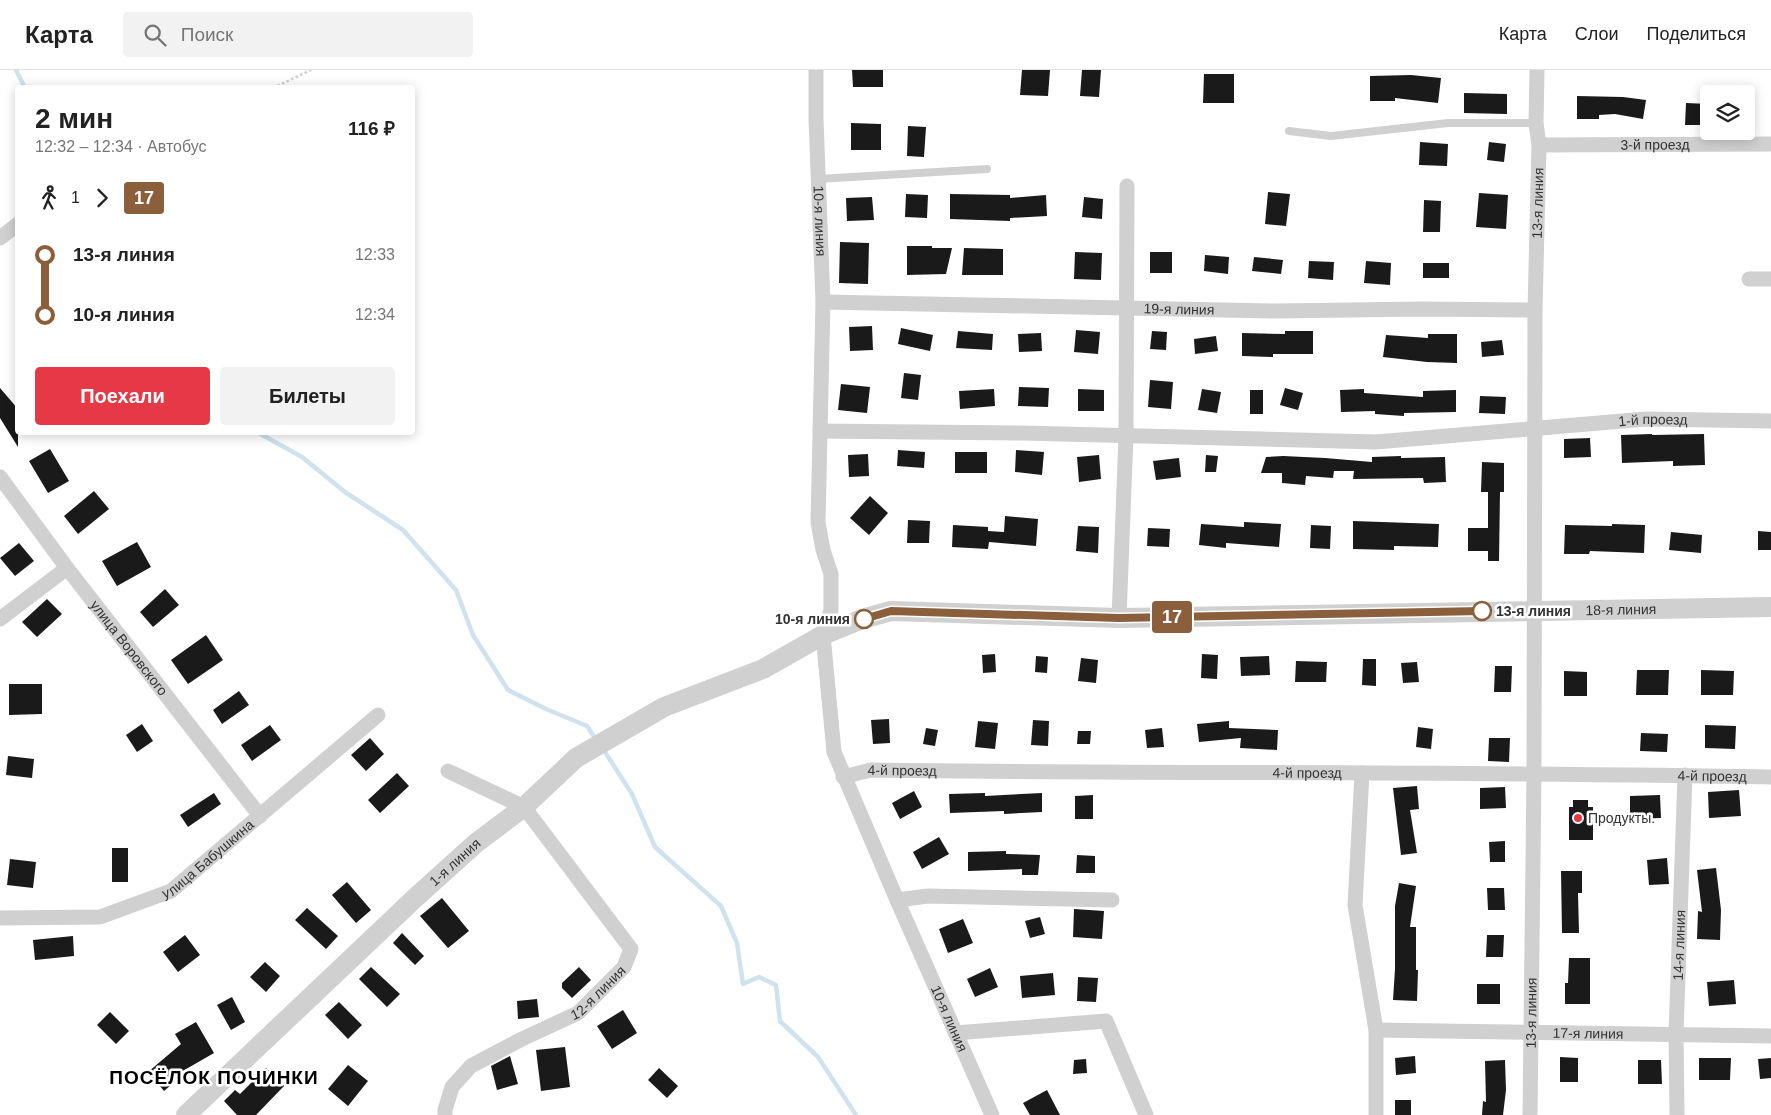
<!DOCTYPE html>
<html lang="ru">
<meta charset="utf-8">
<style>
body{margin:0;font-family:Arial,sans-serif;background:#f2f2f2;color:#222;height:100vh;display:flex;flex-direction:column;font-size:19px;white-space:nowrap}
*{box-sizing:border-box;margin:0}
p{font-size:16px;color:#767676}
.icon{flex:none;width:28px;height:28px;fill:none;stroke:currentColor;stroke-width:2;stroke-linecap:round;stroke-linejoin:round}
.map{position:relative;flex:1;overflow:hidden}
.side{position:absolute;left:15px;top:15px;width:400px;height:350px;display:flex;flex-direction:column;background:#fff;border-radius:5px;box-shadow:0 2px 12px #0003}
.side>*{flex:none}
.badge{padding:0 10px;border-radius:4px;font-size:18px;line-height:32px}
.fabs{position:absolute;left:1700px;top:15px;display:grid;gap:10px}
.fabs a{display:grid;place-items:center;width:55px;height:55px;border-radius:5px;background:#fff;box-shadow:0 2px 12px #0003;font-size:25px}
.map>.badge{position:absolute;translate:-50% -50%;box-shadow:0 0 0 2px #fff}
.legs{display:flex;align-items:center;gap:8px;height:55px;padding:0 20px;font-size:16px}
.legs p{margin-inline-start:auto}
.head{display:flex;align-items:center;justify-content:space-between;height:85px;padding:0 20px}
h1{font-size:28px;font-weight:700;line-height:38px}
.action{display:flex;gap:10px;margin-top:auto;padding:10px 20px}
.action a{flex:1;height:58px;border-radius:5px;background:#e63946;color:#fff;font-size:20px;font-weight:700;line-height:58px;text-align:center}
.action a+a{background:#f2f2f2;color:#222}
ul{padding:0 20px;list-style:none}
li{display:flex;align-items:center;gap:18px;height:60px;font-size:19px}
li i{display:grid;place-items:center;width:8px;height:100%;margin:0 6px;background:currentColor}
li i::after{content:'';width:12px;height:12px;margin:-6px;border:4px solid;border-radius:50%;background:#fff}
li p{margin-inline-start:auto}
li:first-child i{background:linear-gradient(#0000 50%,currentColor 0)}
li:last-child i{background:linear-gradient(currentColor 50%,#0000 0)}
header{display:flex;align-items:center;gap:30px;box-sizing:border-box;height:70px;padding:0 25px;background:#fff;border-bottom:1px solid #e0e0e0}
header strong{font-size:24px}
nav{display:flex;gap:28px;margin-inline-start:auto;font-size:18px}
.search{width:350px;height:45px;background:#f2f2f2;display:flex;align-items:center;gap:12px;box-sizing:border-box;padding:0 18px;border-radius:5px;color:#767676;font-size:19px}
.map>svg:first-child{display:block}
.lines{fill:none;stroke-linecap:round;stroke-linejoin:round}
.stream{stroke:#cfe2ee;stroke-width:4.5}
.building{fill:#1a1a1a}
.path{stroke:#cdcdcd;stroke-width:2.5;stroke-dasharray:2.5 2.5;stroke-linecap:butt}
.service{stroke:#d0d0d0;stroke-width:8}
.minor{stroke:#d0d0d0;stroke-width:15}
.tertiary{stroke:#d0d0d0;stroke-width:20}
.line-1-casing{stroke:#fff;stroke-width:11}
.line-1{stroke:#8b5e3c;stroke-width:8}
.stop-1-dot{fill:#fff;stroke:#8b5e3c;stroke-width:2.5}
.poi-dot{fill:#e63946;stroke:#fff;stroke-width:2}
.labels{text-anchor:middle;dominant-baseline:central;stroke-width:5;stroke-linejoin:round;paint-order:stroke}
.street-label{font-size:14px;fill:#333;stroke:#fff}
.stop-label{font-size:14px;font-weight:bold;fill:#333;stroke:#fff;text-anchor:start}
.poi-label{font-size:14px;fill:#333;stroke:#fff;text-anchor:start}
.district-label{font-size:19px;font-weight:bold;letter-spacing:1px;fill:#000;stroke:#fff}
</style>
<header>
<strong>Карта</strong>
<div class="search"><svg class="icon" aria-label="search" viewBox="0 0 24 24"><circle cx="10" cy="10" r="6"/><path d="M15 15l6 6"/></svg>Поиск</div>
<nav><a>Карта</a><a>Слои</a><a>Поделиться</a></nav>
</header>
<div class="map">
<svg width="1771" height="1045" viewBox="0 0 1771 1045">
<rect width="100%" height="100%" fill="#fff"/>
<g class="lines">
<g class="stream">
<path d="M 16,0 L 25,18"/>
<path d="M 257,362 L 302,387 L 345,422 L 403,460 L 456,520 L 473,565 L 508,620 L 546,639 L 587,656 L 597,671"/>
<path d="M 603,679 L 632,724 L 655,777 L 721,836 L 737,873 L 743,914 L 759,907 L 776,915 L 780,951 L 818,987 L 856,1045"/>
</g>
</g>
<g class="building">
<path d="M 852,0 L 883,0 L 883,17 L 853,17 Z"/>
<path d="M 1022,0 L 1050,0 L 1048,26 L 1020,25 Z"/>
<path d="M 1082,0 L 1101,0 L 1099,27 L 1080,26 Z"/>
<path d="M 1204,4 L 1234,4 L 1234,33 L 1203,33 Z"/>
<path d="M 1411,5 L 1441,8 L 1438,33 L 1395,28 L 1395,31 L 1370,31 L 1370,6 Z"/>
<path d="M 1464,23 L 1507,24 L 1507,44 L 1464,43 Z"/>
<path d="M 1577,26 L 1623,27 L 1646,30 L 1643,49 L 1615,44 L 1599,45 L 1599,49 L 1577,49 Z"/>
<path d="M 1686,33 L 1709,34 L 1709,55 L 1685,55 Z"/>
<path d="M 851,53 L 881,54 L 881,80 L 851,80 Z"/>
<path d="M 908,56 L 926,57 L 924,87 L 907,86 Z"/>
<path d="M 1420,72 L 1448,74 L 1447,96 L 1419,95 Z"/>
<path d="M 1489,72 L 1506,74 L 1504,92 L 1487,90 Z"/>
<path d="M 1268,122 L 1290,124 L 1286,156 L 1265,154 Z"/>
<path d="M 1479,123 L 1508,125 L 1506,159 L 1476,157 Z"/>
<path d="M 906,124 L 928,125 L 927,148 L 905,147 Z"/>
<path d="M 950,124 L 1010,125 L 1010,128 L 1046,125 L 1047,146 L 1010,148 L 1010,151 L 950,149 Z"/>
<path d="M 872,127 L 874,150 L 847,151 L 846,128 Z"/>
<path d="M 1084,127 L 1103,129 L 1102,149 L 1082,147 Z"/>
<path d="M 1424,130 L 1441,131 L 1440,162 L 1423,162 Z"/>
<path d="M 840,172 L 869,173 L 868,214 L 839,213 Z"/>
<path d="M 907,176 L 932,176 L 932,178 L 952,178 L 946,204 L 907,205 Z"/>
<path d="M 964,178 L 1003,179 L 1003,205 L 962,205 Z"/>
<path d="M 1075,182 L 1102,183 L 1101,210 L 1074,209 Z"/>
<rect x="1150" y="182" width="22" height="21"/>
<path d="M 1205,185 L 1229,187 L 1228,204 L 1204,201 Z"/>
<path d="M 1254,187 L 1283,190 L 1281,204 L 1252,201 Z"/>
<path d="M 1309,191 L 1334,192 L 1333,210 L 1308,208 Z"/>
<path d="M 1366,191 L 1391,193 L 1390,215 L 1364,213 Z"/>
<rect x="1423" y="193" width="26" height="15"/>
<path d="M 872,256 L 873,280 L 850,281 L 849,257 Z"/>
<path d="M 901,258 L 933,265 L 930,281 L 898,274 Z"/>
<path d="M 1076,260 L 1100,262 L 1098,284 L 1074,282 Z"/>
<path d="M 958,261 L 993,264 L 992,280 L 956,278 Z"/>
<path d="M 1152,261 L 1167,262 L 1166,280 L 1150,279 Z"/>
<path d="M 1285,261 L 1313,261 L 1313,284 L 1273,284 L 1273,287 L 1242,286 L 1242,263 L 1285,264 Z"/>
<path d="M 1041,263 L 1042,281 L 1019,282 L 1018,264 Z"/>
<path d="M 1428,264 L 1457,264 L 1457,293 L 1427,292 L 1383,287 L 1386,265 L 1428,268 Z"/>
<path d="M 1216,266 L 1218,281 L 1195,284 L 1194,269 Z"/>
<path d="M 1502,270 L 1504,285 L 1482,287 L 1481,272 Z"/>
<path d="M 904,303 L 921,305 L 918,330 L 901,328 Z"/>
<path d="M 1150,310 L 1173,312 L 1171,339 L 1148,337 Z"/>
<path d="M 841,314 L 870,317 L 867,343 L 838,340 Z"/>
<path d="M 1019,317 L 1049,318 L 1048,337 L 1018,336 Z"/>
<path d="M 0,318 L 18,339 L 18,377 L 0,348 Z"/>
<path d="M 1285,318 L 1303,323 L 1298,340 L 1280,335 Z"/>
<path d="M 994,319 L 995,336 L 960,339 L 959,321 Z"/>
<path d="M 1078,319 L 1104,320 L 1104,341 L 1078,341 Z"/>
<path d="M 1202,319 L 1221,322 L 1217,343 L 1198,340 Z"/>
<path d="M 1364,319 L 1364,323 L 1423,327 L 1423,321 L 1456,320 L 1456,342 L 1404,343 L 1404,346 L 1375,344 L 1375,341 L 1341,342 L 1340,320 Z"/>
<rect x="1250" y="320" width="13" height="24"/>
<path d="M 1480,326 L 1506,327 L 1505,344 L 1479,343 Z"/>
<path d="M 1652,364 L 1652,365 L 1704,364 L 1705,395 L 1673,396 L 1673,391 L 1622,393 L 1621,365 Z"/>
<path d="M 1590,368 L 1591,387 L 1564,388 L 1564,369 Z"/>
<path d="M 50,379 L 69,411 L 48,423 L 29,391 Z"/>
<path d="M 898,380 L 925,382 L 924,398 L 897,396 Z"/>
<path d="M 1016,380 L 1044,382 L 1042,405 L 1015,402 Z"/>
<rect x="955" y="382" width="32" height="21"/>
<path d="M 868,384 L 869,406 L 849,407 L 848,385 Z"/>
<path d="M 1099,385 L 1101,409 L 1079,412 L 1077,387 Z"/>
<path d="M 1206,385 L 1218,386 L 1216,402 L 1205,402 Z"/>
<path d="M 1283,386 L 1325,388 L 1372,392 L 1372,387 L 1401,386 L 1401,388 L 1445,387 L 1446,412 L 1424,413 L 1423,408 L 1353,409 L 1354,401 L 1334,401 L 1333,408 L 1306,406 L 1305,415 L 1282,413 L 1282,403 L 1261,403 L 1266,387 Z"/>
<path d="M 1179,388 L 1181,407 L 1156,410 L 1153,391 Z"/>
<path d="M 1482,392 L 1504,393 L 1504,422 L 1500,422 L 1499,491 L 1488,491 L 1488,481 L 1468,481 L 1468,458 L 1488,458 L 1488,422 L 1481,422 Z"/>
<path d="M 94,421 L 109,439 L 78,464 L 64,446 Z"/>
<path d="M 870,426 L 888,443 L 869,465 L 850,448 Z"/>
<path d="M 1005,446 L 1038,449 L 1036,476 L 989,472 L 988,479 L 952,477 L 953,455 L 988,457 L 988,461 L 1004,462 Z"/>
<path d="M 908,450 L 930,451 L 929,473 L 907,473 Z"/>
<path d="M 1353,451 L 1439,454 L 1438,477 L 1394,476 L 1394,480 L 1353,479 Z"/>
<path d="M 1244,452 L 1281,454 L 1279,477 L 1226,473 L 1226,478 L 1199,475 L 1201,454 L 1244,457 Z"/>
<path d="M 1612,454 L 1645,455 L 1644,483 L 1590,481 L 1589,484 L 1564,484 L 1565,455 L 1612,456 Z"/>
<path d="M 1311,455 L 1331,456 L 1330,479 L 1310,478 Z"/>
<path d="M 1078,456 L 1099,457 L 1098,483 L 1076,481 Z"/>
<path d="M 1148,458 L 1170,459 L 1169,477 L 1147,476 Z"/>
<path d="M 1758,461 L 1771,462 L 1771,480 L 1758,480 Z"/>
<path d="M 1671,462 L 1702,465 L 1701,483 L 1669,480 Z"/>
<path d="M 137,472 L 151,497 L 117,516 L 102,491 Z"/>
<path d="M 19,473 L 34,491 L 15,506 L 0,488 Z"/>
<path d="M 165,519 L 179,535 L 153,557 L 140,542 Z"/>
<path d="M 47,529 L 62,544 L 37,567 L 22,552 Z"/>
<path d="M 206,565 L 223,590 L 188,614 L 171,590 Z"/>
<path d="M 995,584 L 996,602 L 983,603 L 982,585 Z"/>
<path d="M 1202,584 L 1218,585 L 1217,609 L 1201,608 Z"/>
<path d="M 1036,586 L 1048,587 L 1047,603 L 1035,602 Z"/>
<path d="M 1269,586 L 1270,605 L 1241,606 L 1240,587 Z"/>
<path d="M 1081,588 L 1098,590 L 1096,613 L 1078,611 Z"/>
<path d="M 1363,589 L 1376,589 L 1376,616 L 1362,615 Z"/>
<path d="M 1296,591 L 1327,592 L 1326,612 L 1295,612 Z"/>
<path d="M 1417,592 L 1419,612 L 1403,613 L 1401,593 Z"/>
<path d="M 1495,596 L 1512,596 L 1511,622 L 1494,622 Z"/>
<path d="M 1637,600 L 1669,600 L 1668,625 L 1636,625 Z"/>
<path d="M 1701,600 L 1734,601 L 1733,625 L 1701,625 Z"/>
<path d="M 1564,601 L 1587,602 L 1587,626 L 1564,626 Z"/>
<path d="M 9,614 L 42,614 L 42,644 L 9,645 Z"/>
<path d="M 239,621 L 249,635 L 222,654 L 213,640 Z"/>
<path d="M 889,649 L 890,673 L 873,674 L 871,650 Z"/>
<path d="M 1033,650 L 1049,651 L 1048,676 L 1031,675 Z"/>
<path d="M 978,651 L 998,653 L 995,679 L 975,677 Z"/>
<path d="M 1229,651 L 1229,658 L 1278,660 L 1277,680 L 1240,678 L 1241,668 L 1199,672 L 1197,654 Z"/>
<path d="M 142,654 L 153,671 L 137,682 L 126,665 Z"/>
<path d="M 270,655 L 281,670 L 252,691 L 241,675 Z"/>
<path d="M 1705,655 L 1736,656 L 1735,679 L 1705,678 Z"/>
<path d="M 1418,657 L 1433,659 L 1431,679 L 1416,677 Z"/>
<path d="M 926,658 L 938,660 L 935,676 L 923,674 Z"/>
<path d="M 1162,658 L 1164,677 L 1147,678 L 1145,660 Z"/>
<path d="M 1078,661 L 1091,661 L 1090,674 L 1077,674 Z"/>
<path d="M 1641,663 L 1668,664 L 1667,682 L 1640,681 Z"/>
<path d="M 370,668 L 384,684 L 366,701 L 351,685 Z"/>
<path d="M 1489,668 L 1510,668 L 1509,692 L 1488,691 Z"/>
<path d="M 8,686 L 34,689 L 32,708 L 6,705 Z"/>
<path d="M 397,703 L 409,716 L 380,743 L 368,730 Z"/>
<path d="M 1417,716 L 1419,739 L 1410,740 L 1417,783 L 1401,785 L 1393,718 Z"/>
<path d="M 1505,717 L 1506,738 L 1480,739 L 1480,718 Z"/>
<path d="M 1739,720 L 1741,746 L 1709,748 L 1708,722 Z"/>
<path d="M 914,721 L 922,737 L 900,749 L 892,733 Z"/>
<path d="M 214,723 L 221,734 L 188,757 L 180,745 Z"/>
<path d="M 985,723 L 985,726 L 1042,723 L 1042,742 L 1004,744 L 1004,741 L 950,743 L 949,724 Z"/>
<path d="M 1093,725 L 1093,749 L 1075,749 L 1075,726 Z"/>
<path d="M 1660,725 L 1661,748 L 1630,749 L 1630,726 Z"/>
<path d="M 1573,730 L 1588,730 L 1588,737 L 1593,737 L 1593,770 L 1569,770 L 1569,737 L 1573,737 Z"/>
<path d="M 939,767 L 949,784 L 922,799 L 913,782 Z"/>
<path d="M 1505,771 L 1505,792 L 1490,792 L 1489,772 Z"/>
<rect x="112" y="778" width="16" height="34"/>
<path d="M 1006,781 L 1006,784 L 1040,785 L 1038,805 L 1022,805 L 1022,799 L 968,801 L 968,782 Z"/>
<path d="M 1077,785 L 1095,786 L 1095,803 L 1076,803 Z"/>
<path d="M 1667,788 L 1669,814 L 1649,815 L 1647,790 Z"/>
<path d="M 10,789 L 36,792 L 33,818 L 7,815 Z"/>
<path d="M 1716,798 L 1721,840 L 1720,870 L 1697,869 L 1698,841 L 1702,842 L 1697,800 Z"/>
<path d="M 1561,801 L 1582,801 L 1582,823 L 1578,823 L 1579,863 L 1562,863 Z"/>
<path d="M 347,812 L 371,840 L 356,853 L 332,825 Z"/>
<path d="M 1399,813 L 1416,816 L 1410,857 L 1416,857 L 1416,900 L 1418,900 L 1417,931 L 1393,930 L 1395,899 L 1395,836 Z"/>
<path d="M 1487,818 L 1504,818 L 1505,840 L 1488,840 Z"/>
<path d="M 442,828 L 469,861 L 448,878 L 420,846 Z"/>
<path d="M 307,838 L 338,866 L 326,879 L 295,850 Z"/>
<path d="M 1074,839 L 1104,841 L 1102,869 L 1073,867 Z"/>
<path d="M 1040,847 L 1045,864 L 1030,868 L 1025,851 Z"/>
<path d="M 963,849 L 973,873 L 948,883 L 939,859 Z"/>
<path d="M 402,863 L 424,886 L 415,895 L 393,873 Z"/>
<path d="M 185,865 L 200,885 L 178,902 L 163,882 Z"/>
<path d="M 1487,865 L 1504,865 L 1503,887 L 1486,887 Z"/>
<path d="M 73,866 L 74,886 L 35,890 L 33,870 Z"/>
<path d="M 1569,888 L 1590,888 L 1590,934 L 1565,934 L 1565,913 L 1568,913 Z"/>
<path d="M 265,892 L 280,906 L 266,922 L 250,907 Z"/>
<path d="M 371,897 L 400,924 L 387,937 L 359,909 Z"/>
<path d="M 579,897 L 591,910 L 572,928 L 562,918 L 562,913 Z"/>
<path d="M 990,898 L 998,917 L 975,927 L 967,909 Z"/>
<path d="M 1053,903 L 1055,925 L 1022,928 L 1020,906 Z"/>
<path d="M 1078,907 L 1098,908 L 1096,932 L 1077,931 Z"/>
<path d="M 1734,910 L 1736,934 L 1709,936 L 1707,912 Z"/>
<rect x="1477" y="914" width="23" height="20"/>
<path d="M 232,927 L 245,952 L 231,960 L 217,935 Z"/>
<path d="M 537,929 L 539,947 L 518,949 L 517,931 Z"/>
<path d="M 339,932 L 362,955 L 348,969 L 325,945 Z"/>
<path d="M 623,940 L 637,963 L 612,979 L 597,956 Z"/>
<path d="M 110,942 L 129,961 L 116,974 L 97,955 Z"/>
<path d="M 196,952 L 214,983 L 181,1002 L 183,1005 L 164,1021 L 148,1002 L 181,974 L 175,964 Z"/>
<path d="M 565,977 L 570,1017 L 541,1021 L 536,980 Z"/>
<path d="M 510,986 L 518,1014 L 497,1020 L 491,996 Z"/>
<path d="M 1415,986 L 1416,1003 L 1396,1005 L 1395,988 Z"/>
<path d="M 1560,987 L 1578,988 L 1578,1012 L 1560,1012 Z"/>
<path d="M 1699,988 L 1731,988 L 1730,1010 L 1699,1010 Z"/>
<path d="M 1771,988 L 1771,1008 L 1760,1009 L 1758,989 Z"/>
<path d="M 1086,989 L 1087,1003 L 1073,1004 L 1074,990 Z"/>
<path d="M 1505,990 L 1506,1020 L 1503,1045 L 1482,1045 L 1483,1031 L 1486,1032 L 1485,991 Z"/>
<path d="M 1638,990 L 1661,990 L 1662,1014 L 1638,1014 Z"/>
<path d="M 348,995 L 368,1011 L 348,1036 L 328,1019 Z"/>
<path d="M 266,998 L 284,1016 L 256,1045 L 237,1045 L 224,1031 L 235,1020 L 240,1024 Z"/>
<path d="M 659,998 L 678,1016 L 667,1028 L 648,1010 Z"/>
<path d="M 1047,1020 L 1060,1045 L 1030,1045 L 1023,1033 Z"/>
<rect x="1395" y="1030" width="16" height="15"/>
</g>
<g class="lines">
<path class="path" d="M 273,18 L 311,0"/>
<g class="service">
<path d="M 1289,61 L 1331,66 L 1448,53 L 1536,53"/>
<path d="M 818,109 L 987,99"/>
</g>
<g class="minor">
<path id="s1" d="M 816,0 L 816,49 L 823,232 L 818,452 L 823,480 L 831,504 L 831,540 L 823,565 L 834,682 L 897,830 L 992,1045"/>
<path id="s2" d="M 1539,75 L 1771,74"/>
<path d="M 0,168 L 18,154"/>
<path d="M 1749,209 L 1771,209"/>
<path id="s3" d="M 823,232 L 1276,241 L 1421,239 L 1535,240"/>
<path id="s4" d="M 820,361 L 1022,363 L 1376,372 L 1646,349 L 1771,351"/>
<path id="s5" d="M 0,407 L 67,498 L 260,746"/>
<path d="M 1119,548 L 1126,366 L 1127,116"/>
<path d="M 0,549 L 67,498"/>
<path d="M 1362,703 L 1355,835 L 1376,960 L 1376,1045"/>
<path id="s6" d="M 843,707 L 871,700 C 1171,704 1471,701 1771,707"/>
<path d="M 897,830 L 928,826 L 1112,830"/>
<path id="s7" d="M 0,848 L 100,847 L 171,821 L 378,645"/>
<path id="s8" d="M 1376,960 L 1771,966"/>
<path d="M 955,963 L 1106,951 L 1146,1045"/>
<path id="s9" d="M 445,1045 L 445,1040 L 452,1017 L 471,996 L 520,970 L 578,943 L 624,897 L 631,879 L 524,737 L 448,701"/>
<path id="s10" d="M 1530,1045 L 1534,704 L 1535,240 L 1539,75 L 1536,53 L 1537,0"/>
<path id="s11" d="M 1677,1045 L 1676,964 L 1685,705"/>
</g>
<path class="tertiary" id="s12" d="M 186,1045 L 414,829 L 476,773 L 524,737 L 576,688 L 664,637 L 763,599 L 823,565 L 862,549 L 891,541 L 1119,548 L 1771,537"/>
</g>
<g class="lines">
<defs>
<path id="line-1" d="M 864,549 L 891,541 L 1119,548 L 1482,541"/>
</defs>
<use href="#line-1" class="line-1-casing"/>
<use href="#line-1" class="line-1"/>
</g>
<g class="stop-1-dot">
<circle cx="1482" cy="541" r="9"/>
<circle cx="864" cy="549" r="9"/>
</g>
<circle class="poi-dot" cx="1578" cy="748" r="5"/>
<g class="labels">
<g class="street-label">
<text stroke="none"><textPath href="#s2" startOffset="116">3-й проезд</textPath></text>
<text stroke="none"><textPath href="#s10" startOffset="912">13-я линия</textPath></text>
<text stroke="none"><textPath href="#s1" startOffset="151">10-я линия</textPath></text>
<text stroke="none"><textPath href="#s3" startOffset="356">19-я линия</textPath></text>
<text stroke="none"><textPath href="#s4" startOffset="834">1-й проезд</textPath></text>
<text stroke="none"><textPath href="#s12" startOffset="1608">18-я линия</textPath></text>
<text stroke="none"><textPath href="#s5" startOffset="214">улица Воровского</textPath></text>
<text stroke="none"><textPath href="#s6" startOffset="60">4-й проезд</textPath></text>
<text stroke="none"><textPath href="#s6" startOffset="465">4-й проезд</textPath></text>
<text stroke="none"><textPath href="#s6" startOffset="870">4-й проезд</textPath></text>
<text stroke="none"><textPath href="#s7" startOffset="224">улица Бабушкина</textPath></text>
<text stroke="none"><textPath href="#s12" startOffset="369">1-я линия</textPath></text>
<text stroke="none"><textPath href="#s11" startOffset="170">14-я линия</textPath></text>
<text stroke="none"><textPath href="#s9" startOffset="205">12-я линия</textPath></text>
<text stroke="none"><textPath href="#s10" startOffset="102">13-я линия</textPath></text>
<text stroke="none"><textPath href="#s1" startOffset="976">10-я линия</textPath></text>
<text stroke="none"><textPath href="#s8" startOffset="212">17-я линия</textPath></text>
</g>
<g class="stop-label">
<text x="1496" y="541">13-я линия</text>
<text x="850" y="549" text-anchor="end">10-я линия</text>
</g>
<g class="poi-label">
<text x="1588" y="748">Продукты.</text>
</g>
<g class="district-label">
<text x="214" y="1007">ПОСЁЛОК ПОЧИНКИ</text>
</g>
</g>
</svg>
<div class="fabs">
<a><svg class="icon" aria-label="layers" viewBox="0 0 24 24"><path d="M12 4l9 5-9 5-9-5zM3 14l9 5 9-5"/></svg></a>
</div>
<b class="badge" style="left:1172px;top:547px;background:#8b5e3c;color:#fff">17</b>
<section class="side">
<div class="head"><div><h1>2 мин</h1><p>12:32 – 12:34 · Автобус</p></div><b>116 ₽</b></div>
<div class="legs"><svg class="icon" aria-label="walk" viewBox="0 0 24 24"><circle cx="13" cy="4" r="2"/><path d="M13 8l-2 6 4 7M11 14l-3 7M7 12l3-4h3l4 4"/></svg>1<svg class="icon" aria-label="forward" viewBox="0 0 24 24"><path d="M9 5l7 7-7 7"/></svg><b class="badge" style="background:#8b5e3c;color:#fff">17</b></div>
<ul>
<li><i style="color:#8b5e3c"></i><b>13-я линия</b><p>12:33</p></li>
<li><i style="color:#8b5e3c"></i><b>10-я линия</b><p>12:34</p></li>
</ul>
<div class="action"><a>Поехали</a><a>Билеты</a></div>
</section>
</div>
